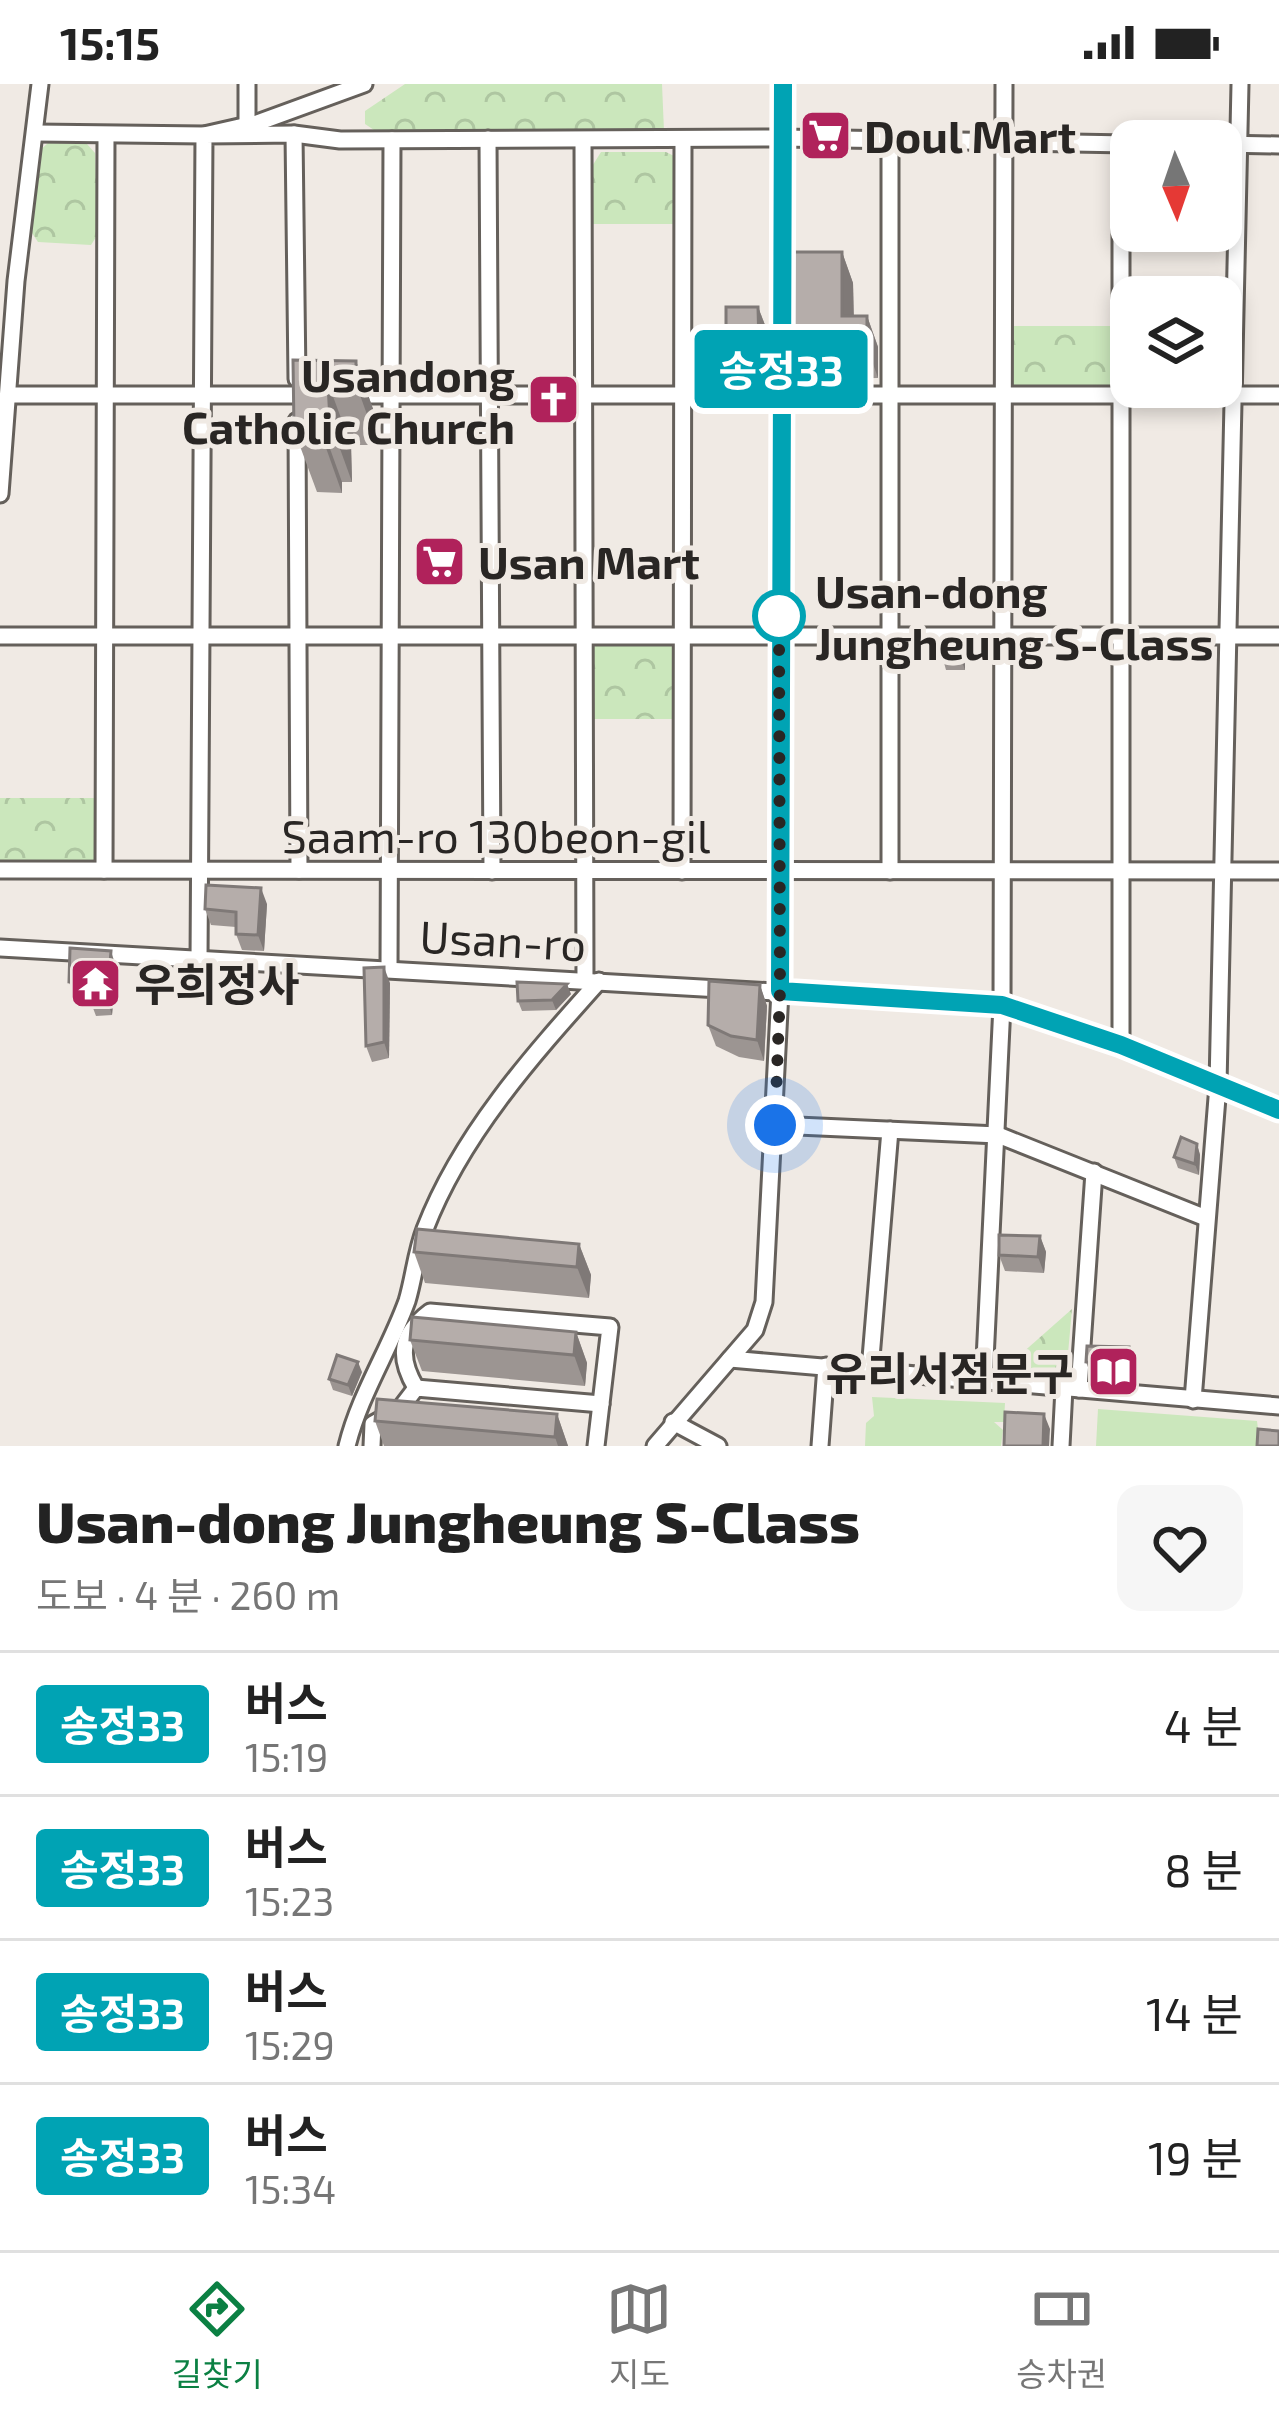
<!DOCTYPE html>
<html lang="ko">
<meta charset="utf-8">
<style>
body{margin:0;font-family:"Exo 2","Noto Sans KR",sans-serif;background:#f6f6f6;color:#222;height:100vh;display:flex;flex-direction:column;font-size:45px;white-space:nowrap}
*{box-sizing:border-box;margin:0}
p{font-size:39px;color:#767676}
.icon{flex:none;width:66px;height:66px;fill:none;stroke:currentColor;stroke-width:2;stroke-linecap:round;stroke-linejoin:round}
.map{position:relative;height:1362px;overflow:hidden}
.panel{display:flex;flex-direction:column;background:#fff;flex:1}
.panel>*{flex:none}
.badge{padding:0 24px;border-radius:9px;font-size:42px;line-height:78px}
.needle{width:78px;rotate:178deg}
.controls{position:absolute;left:1110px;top:36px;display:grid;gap:24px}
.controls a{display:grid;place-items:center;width:132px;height:132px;border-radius:24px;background:#fff;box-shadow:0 6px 18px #0003;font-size:60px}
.you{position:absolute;width:60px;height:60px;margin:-30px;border:9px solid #fff;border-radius:50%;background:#1a73e8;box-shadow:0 0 0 18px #1a73e833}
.map>.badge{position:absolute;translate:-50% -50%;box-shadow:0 0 0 6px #fff}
.round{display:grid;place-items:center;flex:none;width:126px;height:126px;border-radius:24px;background:#f6f6f6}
.headline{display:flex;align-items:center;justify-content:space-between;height:204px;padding:0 36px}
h1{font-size:57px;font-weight:800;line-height:90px}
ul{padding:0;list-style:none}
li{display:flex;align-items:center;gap:36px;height:144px;padding:0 36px;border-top:3px solid #e0e0e0}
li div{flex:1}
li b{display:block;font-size:45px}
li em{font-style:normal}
li .badge{min-width:132px;font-weight:700;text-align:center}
.status{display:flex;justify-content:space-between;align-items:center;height:84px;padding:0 60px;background:#fff;direction:ltr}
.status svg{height:33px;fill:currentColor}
.menu{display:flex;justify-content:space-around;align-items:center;height:168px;border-top:3px solid #e0e0e0;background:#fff;font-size:33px;color:#767676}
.menu a{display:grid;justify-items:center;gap:6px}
.menu .selected{color:#0b8043}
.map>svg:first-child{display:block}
.park{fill:url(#park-crowns)}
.pitch{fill:#cbe7bc}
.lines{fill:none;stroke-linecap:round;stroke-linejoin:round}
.minor-casing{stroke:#65605b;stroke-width:21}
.minor{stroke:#fff;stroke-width:15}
.wall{fill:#9c9592}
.shaded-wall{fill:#7f7977}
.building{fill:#b5adaa;stroke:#7f7977;stroke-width:3}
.line-casing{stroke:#fff;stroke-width:27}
.line{stroke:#00a3b4;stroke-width:18}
.walk{stroke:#292624;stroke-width:12;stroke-dasharray:0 21.6}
.stop-dot{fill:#fff;stroke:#00a3b4;stroke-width:6}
.labels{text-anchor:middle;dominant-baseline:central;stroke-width:10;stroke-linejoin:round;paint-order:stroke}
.poi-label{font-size:45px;font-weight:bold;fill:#292624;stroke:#f0eae4;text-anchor:start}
.stop-label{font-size:45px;font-weight:bold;fill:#292624;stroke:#f0eae4;text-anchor:start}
.street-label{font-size:45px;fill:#292624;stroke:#f0eae4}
</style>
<div class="status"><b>15:15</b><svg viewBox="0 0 49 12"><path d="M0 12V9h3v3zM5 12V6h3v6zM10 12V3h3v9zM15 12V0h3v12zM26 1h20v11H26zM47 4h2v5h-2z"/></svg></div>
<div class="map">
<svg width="1279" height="1362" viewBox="0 0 1279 1362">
<defs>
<pattern id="park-crowns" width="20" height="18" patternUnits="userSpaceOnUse" patternTransform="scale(3)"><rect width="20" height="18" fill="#cbe7bc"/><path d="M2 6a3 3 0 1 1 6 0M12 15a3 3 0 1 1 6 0" fill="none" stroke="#aec6a1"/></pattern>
</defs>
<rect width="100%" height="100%" fill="#f0eae4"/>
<g class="park">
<path d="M 405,0 L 662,0 L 664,47 L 377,48 L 365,40 L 365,27 Z"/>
<path d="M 48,59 L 87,60 L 95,69 L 98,150 L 91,161 L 38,158 L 32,149 L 37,69 Z"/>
<path d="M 601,68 L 666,68 L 674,72 L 678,140 L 591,140 L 591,84 Z"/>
<path d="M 1011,242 L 1115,242 L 1116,305 L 1011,305 Z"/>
<path d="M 598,560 L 670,560 L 675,567 L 676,635 L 592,635 L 591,566 Z"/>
<path d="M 0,714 L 99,714 L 99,771 L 93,779 L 0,779 Z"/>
<path d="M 1072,1225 L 1066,1292 L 1003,1286 Z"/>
</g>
<g class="pitch">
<path d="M 872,1313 L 1005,1319 L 1004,1338 L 994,1338 L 1003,1346 L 1001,1362 L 865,1362 L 866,1339 L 874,1332 Z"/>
<path d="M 1098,1325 L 1257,1337 L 1260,1362 L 1096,1362 Z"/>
</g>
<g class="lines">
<defs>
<g id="minor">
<path d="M 247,0 L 247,40"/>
<path d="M 36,49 L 204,51 L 257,39 L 364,0"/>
<path d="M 294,50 L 340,56 L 782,54 L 1128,60"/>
<path d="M 488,55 L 492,787"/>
<path d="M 890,55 L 890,787"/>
<path d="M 583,56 L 585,897"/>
<path d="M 1121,60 L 1121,961"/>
<path d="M 1221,60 L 1279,61"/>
<path d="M 11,311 L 314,311"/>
<path d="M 350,311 L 1279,311"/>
<path d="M 297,337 L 299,786"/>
<path d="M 0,410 L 16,197 L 40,0"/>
<path d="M 0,552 L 1279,552"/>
<path d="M 0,786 L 1279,787"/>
<path d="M 104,786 L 106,51"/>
<path d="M 682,787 L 683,55"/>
<path d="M 0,864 L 1002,921 L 1121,961 L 1279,1026"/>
<path d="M 199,877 L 204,51 L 294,50 L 297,295"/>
<path d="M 389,885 L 392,56"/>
<path d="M 775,1041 L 998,1051 L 1206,1134"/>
<path d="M 730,1275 L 1279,1322"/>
<path d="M 870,1286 L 890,1046"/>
<path d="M 984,1297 L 1002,921 L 1004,0"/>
<path d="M 416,1304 C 397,1272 401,1250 430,1228 L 610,1243 L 596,1362"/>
<path d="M 1079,1305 L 1094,1088"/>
<path d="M 1193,1316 L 1218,1001 L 1240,0"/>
<path d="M 673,1338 L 718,1362"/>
<path d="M 347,1362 C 360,1310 389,1267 407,1217 C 414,1194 416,1168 425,1145 C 461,1051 532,972 599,897"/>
<path d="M 372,1362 L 373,1340 L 400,1325 L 416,1304 L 601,1320"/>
<path d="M 655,1362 L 755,1246 L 764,1218 L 780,907 L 783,0"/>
<path d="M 820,1362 L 826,1282"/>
<path d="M 1061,1362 L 1064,1304"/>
</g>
</defs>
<use href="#minor" class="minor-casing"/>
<use href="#minor" class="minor"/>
</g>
<g class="wall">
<path d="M 842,168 L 853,199 L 854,232 L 867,232 L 878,263 L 878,294 L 798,295 L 787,263 Z"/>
<path d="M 758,223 L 770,254 L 770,293 L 766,297 L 737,298 L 726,266 Z"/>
<path d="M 293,276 L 356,277 L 378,339 L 378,361 L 351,361 L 352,398 L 342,398 L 342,409 L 317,408 L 294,346 Z"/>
<path d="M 962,555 L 965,566 L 965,586 L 946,586 L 943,575 Z"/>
<path d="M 267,820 L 264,867 L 242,866 L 236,850 L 236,843 L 211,841 L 205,825 Z"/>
<path d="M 116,883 L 112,931 L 96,932 L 90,916 L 75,914 L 69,898 Z"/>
<path d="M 390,899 L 389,974 L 372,978 L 366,962 Z"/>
<path d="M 760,901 L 767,922 L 764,977 L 739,973 L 716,962 L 708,941 Z"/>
<path d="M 571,910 L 556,926 L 522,927 L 518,917 Z"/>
<path d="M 1197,1060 L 1200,1071 L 1199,1091 L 1178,1084 L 1174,1073 Z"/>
<path d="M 1040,1152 L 1046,1168 L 1044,1189 L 1005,1187 L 999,1171 Z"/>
<path d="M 579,1160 L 591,1191 L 589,1214 L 425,1199 L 414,1168 Z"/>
<path d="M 576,1248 L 587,1279 L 585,1302 L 422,1287 L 410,1256 Z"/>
<path d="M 1086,1278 L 1135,1279 L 1133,1298 L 1092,1294 Z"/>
<path d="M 362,1288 L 352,1312 L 333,1306 L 329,1295 Z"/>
<path d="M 557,1330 L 568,1362 L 384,1362 L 375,1337 Z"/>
</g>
<g class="shaded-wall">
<path d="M 842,168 L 853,199 L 854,263 L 842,232 Z"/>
<path d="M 758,223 L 770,254 L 770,293 L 766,297 L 755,266 Z"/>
<path d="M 867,232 L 878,263 L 878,294 L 867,263 Z"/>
<path d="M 356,277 L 378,339 L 378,361 L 356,300 Z"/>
<path d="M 328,299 L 351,361 L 352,398 L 330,337 Z"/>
<path d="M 320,337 L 342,398 L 342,409 L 320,347 Z"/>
<path d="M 962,555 L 965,566 L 965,586 L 961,575 Z"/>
<path d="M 261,804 L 267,820 L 264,867 L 258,851 Z"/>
<path d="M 111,867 L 116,883 L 112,931 L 107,915 Z"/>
<path d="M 384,883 L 390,899 L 389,974 L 384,958 Z"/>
<path d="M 567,900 L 571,910 L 556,926 L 552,916 Z"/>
<path d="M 760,901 L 767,922 L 764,977 L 757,956 Z"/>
<path d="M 1197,1060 L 1200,1071 L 1199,1091 L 1195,1080 Z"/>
<path d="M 1040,1152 L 1046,1168 L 1044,1189 L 1038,1173 Z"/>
<path d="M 579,1160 L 591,1191 L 589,1214 L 577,1183 Z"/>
<path d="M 576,1248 L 587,1279 L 585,1302 L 574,1271 Z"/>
<path d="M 1129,1263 L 1135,1279 L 1133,1298 L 1128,1282 Z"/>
<path d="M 358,1278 L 362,1288 L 352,1312 L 348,1301 Z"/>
<path d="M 557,1330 L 568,1362 L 558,1362 L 555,1353 Z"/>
<path d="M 1044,1330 L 1050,1345 L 1049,1362 L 1043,1362 Z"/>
</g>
<g class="building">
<path d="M 786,168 L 842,168 L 842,232 L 867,232 L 867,263 L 787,263 Z"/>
<path d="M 726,223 L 758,223 L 759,262 L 755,266 L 726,266 Z"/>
<path d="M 293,276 L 356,277 L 356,300 L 328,299 L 330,337 L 320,337 L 320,347 L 294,346 Z"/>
<path d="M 944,555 L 962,555 L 961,575 L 943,575 Z"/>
<path d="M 206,801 L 261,804 L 258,851 L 236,850 L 236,828 L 205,825 Z"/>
<path d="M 70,864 L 111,867 L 107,915 L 90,916 L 91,900 L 69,898 Z"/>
<path d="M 384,883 L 384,958 L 366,962 L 364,884 Z"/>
<path d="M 709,897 L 760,901 L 757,956 L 731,952 L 708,941 Z"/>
<path d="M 517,898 L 567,900 L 552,916 L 518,917 Z"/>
<path d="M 1181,1053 L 1197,1060 L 1195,1080 L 1174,1073 Z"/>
<path d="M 417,1145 L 579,1160 L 577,1183 L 414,1168 Z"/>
<path d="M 999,1151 L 1040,1152 L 1038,1173 L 999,1171 Z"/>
<path d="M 412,1233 L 576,1248 L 574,1271 L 410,1256 Z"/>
<path d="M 1087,1262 L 1129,1263 L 1128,1282 L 1086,1278 Z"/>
<path d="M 337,1271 L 358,1278 L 348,1301 L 329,1295 Z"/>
<path d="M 377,1315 L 557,1330 L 555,1353 L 375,1337 Z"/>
<path d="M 1005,1328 L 1044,1330 L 1043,1362 L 1004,1362 Z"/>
<path d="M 1258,1345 L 1279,1347 L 1279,1362 L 1257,1362 Z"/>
</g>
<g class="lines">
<defs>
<path id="line" d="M 783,0 L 780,907 L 1002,921 L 1121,961 L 1279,1026"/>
</defs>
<use href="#line" class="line-casing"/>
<use href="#line" class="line"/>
<path class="walk" d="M 775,1041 L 780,907 L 779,532"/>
</g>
<defs>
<symbol id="supermarket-square" viewBox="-11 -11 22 22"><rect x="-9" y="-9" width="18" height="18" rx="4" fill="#b0225b" stroke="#f0eae4"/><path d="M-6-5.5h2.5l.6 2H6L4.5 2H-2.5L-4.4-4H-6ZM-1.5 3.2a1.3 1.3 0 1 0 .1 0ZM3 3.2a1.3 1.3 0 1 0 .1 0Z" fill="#fff"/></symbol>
<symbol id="church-square" viewBox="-11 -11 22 22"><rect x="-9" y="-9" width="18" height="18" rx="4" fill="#b0225b" stroke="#f0eae4"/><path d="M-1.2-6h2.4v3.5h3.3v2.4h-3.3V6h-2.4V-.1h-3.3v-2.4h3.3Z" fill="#fff"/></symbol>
<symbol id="temple-square" viewBox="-11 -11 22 22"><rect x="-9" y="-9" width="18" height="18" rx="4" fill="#b0225b" stroke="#f0eae4"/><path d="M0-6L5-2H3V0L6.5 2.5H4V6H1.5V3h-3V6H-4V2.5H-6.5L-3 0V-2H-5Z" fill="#fff"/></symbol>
<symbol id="library-square" viewBox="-11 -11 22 22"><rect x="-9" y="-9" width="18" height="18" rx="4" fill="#b0225b" stroke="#f0eae4"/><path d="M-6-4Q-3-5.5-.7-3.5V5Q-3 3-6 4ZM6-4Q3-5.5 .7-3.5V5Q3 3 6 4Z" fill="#fff"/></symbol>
</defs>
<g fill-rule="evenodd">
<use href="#supermarket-square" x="796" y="22" width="59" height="59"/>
<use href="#church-square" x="524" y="286" width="59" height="59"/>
<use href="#supermarket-square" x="410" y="448" width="59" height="59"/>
<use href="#temple-square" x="66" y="870" width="59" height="59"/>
<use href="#library-square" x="1084" y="1258" width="59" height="59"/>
</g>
<circle class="stop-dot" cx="779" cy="532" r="24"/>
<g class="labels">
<g class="poi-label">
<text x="864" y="51">Doul Mart</text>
<text x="515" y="290" text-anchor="end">Usandong<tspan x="515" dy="52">Catholic Church</tspan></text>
<text x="478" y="477">Usan Mart</text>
<text x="134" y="899">우희정사</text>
<text x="1074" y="1288" text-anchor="end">유리서점문구</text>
</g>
<g class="stop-label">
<text x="815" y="506">Usan-dong<tspan x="815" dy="52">Jungheung S-Class</tspan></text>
</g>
<g class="street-label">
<text x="496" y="751">Saam-ro 130beon-gil</text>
<text transform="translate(503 855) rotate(3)">Usan-ro</text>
</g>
</g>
</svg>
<div class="controls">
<a><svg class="needle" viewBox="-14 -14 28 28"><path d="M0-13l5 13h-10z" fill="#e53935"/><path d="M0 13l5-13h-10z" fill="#767676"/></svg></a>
<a><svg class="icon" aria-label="layers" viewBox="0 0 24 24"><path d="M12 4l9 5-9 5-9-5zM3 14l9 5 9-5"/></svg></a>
</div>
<div class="you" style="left:775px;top:1041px"></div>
<b class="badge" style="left:781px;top:285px;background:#00a3b4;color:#fff">송정33</b>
</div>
<section class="panel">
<div class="headline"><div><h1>Usan-dong Jungheung S-Class</h1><p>도보 · 4 분 · 260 m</p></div><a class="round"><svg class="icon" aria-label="heart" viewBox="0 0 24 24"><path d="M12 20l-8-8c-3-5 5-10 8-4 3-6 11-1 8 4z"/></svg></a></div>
<ul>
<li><span class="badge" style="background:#00a3b4;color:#fff">송정33</span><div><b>버스</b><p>15:19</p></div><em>4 분</em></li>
<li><span class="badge" style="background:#00a3b4;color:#fff">송정33</span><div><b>버스</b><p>15:23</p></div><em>8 분</em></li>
<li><span class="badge" style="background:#00a3b4;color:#fff">송정33</span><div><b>버스</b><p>15:29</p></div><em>14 분</em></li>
<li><span class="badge" style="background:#00a3b4;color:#fff">송정33</span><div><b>버스</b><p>15:34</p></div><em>19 분</em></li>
</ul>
</section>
<nav class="menu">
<a class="selected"><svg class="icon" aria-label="directions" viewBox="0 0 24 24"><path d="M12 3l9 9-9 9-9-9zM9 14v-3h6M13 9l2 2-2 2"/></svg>길찾기</a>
<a><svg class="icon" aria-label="map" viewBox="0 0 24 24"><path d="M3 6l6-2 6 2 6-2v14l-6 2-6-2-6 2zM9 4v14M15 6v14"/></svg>지도</a>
<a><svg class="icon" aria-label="tickets" viewBox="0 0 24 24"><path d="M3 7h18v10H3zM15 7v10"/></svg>승차권</a>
</nav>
